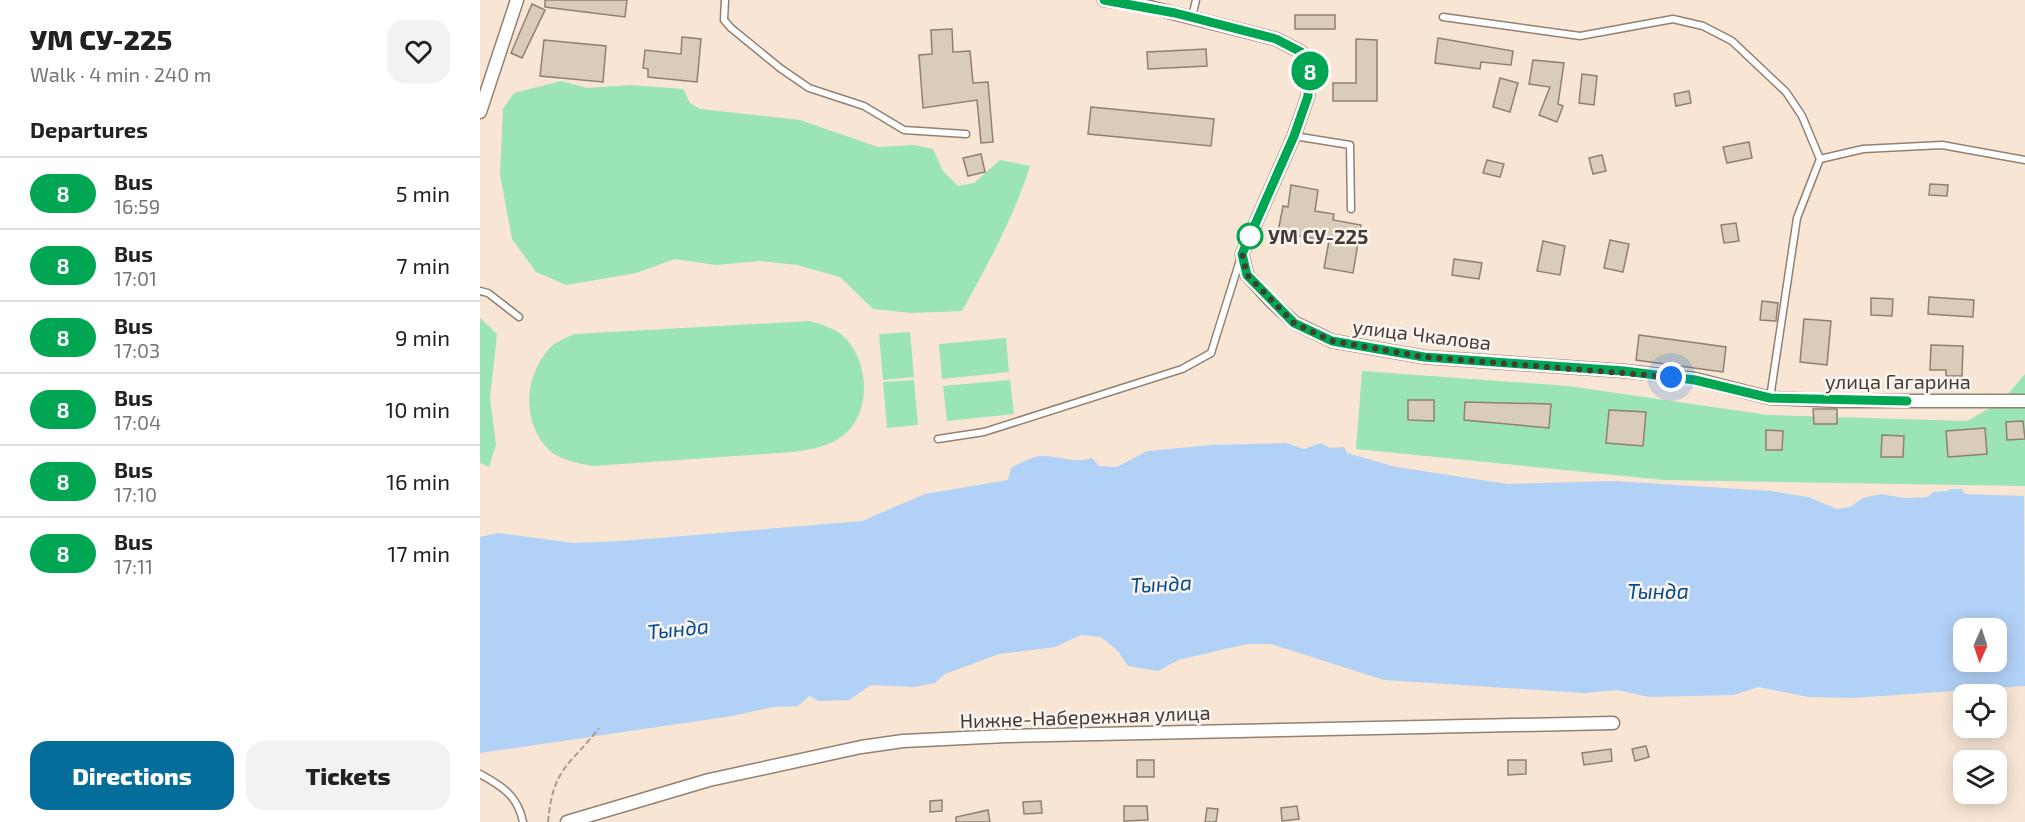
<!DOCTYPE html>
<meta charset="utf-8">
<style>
body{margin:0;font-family:"Exo 2",sans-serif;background:#f2f2f2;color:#202124;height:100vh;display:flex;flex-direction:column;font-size:22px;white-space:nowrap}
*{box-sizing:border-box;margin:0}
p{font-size:20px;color:#757577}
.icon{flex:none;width:33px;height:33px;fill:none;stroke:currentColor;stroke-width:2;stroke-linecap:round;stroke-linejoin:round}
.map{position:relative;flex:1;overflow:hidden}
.details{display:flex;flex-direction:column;background:#fff;width:480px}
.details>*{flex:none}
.badge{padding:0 12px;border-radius:20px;font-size:21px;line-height:39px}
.needle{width:39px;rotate:183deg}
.fabs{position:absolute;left:1473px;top:618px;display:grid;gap:12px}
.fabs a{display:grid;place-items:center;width:54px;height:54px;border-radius:12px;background:#fff;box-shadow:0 3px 15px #0003;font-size:30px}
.you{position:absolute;width:30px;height:30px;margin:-15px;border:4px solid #fff;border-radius:50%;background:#1a73e8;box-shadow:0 0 0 9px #1a73e833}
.map>.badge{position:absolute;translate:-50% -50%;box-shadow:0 0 0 3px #fff}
h2{padding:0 30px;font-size:22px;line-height:54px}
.round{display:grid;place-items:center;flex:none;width:63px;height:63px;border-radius:18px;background:#f2f2f2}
.headline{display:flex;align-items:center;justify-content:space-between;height:102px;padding:0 30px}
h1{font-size:28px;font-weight:800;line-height:45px}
.action{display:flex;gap:12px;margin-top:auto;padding:12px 30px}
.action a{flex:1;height:69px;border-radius:18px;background:#056d9a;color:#fff;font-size:24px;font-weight:800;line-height:69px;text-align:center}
.action a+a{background:#f2f2f2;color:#202124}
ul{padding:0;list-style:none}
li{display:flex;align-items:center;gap:18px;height:72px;padding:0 30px;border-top:2px solid #e0e0e0}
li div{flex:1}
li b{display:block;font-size:22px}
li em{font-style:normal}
li .badge{min-width:66px;font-weight:700;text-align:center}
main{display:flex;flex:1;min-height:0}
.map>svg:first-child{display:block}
.green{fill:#9ae4b5}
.water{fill:#b2d1f6;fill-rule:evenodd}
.building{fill:#d9ccb8;stroke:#8e816f;stroke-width:1.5}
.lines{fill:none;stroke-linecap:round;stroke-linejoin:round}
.lane-casing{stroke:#928071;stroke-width:9}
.street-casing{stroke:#928071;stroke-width:15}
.path{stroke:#aa9b8f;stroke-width:2;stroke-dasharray:6 3;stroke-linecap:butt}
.lane{stroke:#fff;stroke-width:6}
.street{stroke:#fff;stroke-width:12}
.line-casing{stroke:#fff;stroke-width:14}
.line{stroke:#00a651;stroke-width:9}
.walk{stroke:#433b35;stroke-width:6;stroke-dasharray:0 10.8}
.stop-dot{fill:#fff;stroke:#00a651;stroke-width:3}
.labels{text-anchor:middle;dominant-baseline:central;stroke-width:5;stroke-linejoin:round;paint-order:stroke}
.stop-label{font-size:20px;font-weight:bold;fill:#433b35;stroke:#fcf4ee;text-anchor:start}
.street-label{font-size:20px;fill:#433b35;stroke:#fcf4ee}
.water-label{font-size:21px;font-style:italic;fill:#004c92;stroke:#fcf4ee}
</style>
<main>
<section class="details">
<div class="headline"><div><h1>УМ СУ-225</h1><p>Walk · 4 min · 240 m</p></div><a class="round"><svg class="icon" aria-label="heart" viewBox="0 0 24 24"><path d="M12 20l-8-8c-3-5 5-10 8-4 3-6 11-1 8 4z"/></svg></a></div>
<h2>Departures</h2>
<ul>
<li><span class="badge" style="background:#00a651;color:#fff">8</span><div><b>Bus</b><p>16:59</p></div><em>5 min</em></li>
<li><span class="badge" style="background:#00a651;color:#fff">8</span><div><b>Bus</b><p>17:01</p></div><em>7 min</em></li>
<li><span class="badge" style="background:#00a651;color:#fff">8</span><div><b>Bus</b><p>17:03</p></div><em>9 min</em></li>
<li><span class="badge" style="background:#00a651;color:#fff">8</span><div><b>Bus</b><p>17:04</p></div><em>10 min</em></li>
<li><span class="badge" style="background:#00a651;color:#fff">8</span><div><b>Bus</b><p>17:10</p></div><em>16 min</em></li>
<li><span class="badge" style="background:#00a651;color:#fff">8</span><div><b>Bus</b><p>17:11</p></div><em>17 min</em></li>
</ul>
<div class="action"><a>Directions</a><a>Tickets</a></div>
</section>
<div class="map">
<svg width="1545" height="822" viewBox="0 0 1545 822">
<rect width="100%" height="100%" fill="#f8e5d4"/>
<g class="green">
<path d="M 81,81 L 107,88 L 150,85 L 203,89 L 210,103 L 220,109 L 320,120 L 398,147 L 434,145 L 453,149 L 463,171 L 478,186 L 494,183 L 520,160 L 550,166 C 534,217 508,264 482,311 L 432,313 L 393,309 L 360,277 L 317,265 L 280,261 L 236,265 L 195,259 L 156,273 L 86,285 L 56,272 L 32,239 L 20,175 L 23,109 L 34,93 Z"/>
<path d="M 0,318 L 17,334 L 10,398 L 16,444 L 9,467 L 0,463 Z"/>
<path d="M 330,321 C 343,325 358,329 367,340 C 389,365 391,411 365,434 C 350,447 332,449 313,452 L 112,466 C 98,463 80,460 69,450 C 41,423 44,375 70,348 C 75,342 86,338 94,334 Z"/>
<path d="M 430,332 L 434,377 L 403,380 L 399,334 Z"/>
<path d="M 526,338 L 529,372 L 462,379 L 459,344 Z"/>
<path d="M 882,371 L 1088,386 L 1288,415 L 1487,421 L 1521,402 L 1545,374 L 1545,486 L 1184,480 L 876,449 Z"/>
<path d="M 434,380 L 438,425 L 407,428 L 403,382 Z"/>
<path d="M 530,380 L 534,414 L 467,421 L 463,386 Z"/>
</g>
<path class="water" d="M 806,443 L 824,449 L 841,443 L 850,448 L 864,447 L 867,453 L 916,467 L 1028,484 L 1134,481 L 1291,491 L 1328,497 L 1357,509 L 1370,507 L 1383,498 L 1401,494 L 1425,498 L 1448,497 L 1453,492 L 1468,491 L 1470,489 L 1482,489 L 1485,494 L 1544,496 L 1545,686 L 1373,698 L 1329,697 L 1278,687 L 1254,695 L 1169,697 L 1137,690 L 1104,693 L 904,680 L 791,644 L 767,644 L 698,660 L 678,671 L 648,666 L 638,651 L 621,637 L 601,635 L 575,647 L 519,654 L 465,674 L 455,683 L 434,687 L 391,685 L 369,700 L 339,701 L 329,696 L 318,706 L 293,707 L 252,716 L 0,753 L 0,537 L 18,533 L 94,543 L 142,541 L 382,521 L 445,494 L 528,480 L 531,468 C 541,463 552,456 563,456 C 582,456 592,464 612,458 L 619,466 L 637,467 L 667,451 L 732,445 ZM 1484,628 L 1516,628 L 1516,662 L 1484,662 Z"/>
<g class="building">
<path d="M 65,0 L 147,0 L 145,17 L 65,7 Z"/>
<path d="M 52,4 L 65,10 L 42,58 L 31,53 Z"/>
<rect x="815" y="15" width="40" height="14"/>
<path d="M 472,29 L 473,52 L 490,51 L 493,83 L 508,82 L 513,142 L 501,143 L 497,100 L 443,108 L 439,55 L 452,54 L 451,30 Z"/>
<path d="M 202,37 L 221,39 L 217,82 L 168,77 L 168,69 L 163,68 L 165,50 L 201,54 Z"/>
<path d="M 958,38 L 1033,51 L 1031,65 L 1001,62 L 1000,69 L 955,63 Z"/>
<path d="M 876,39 L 897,40 L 897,101 L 853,101 L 853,83 L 876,83 Z"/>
<path d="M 64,40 L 126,46 L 123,82 L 60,76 Z"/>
<path d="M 726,49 L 727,66 L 668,69 L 667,52 Z"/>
<path d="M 1053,60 L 1084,63 L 1078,104 L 1083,106 L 1077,122 L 1059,115 L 1070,87 L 1049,84 Z"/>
<path d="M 1102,74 L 1117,76 L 1114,105 L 1099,103 Z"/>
<path d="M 1020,78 L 1038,83 L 1030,112 L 1013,107 Z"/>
<path d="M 1209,91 L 1211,103 L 1196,106 L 1194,94 Z"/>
<path d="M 611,107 L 734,119 L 731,146 L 608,134 Z"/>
<path d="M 1269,142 L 1272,158 L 1247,163 L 1243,147 Z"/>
<path d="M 501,154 L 505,172 L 488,176 L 483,158 Z"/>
<path d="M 1122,155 L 1126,171 L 1113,174 L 1109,158 Z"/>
<path d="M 1007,160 L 1024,164 L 1020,177 L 1003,173 Z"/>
<path d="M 1450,184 L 1468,185 L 1467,196 L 1449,195 Z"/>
<path d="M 811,185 L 838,190 L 835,211 L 854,214 L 853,220 L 881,225 L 873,273 L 844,268 L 849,241 L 798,232 L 803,206 L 808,207 Z"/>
<path d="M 1256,223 L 1259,241 L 1244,243 L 1241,225 Z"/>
<path d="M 1130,240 L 1149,244 L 1143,272 L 1124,268 Z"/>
<path d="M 1063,241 L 1085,246 L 1080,275 L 1057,271 Z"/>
<path d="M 974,259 L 1002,263 L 999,279 L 972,275 Z"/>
<path d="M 1449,297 L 1494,300 L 1493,317 L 1448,314 Z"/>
<path d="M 1391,298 L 1413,299 L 1412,316 L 1391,315 Z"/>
<path d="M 1282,301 L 1298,303 L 1296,321 L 1280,320 Z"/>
<path d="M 1324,319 L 1351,321 L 1347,365 L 1320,362 Z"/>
<path d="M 1159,335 L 1246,347 L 1243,372 L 1156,360 Z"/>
<path d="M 1451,345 L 1483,346 L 1482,376 L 1466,376 L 1466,370 L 1450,370 Z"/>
<path d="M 928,400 L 954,400 L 954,421 L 928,420 Z"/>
<path d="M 985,402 L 1071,404 L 1069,428 L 984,420 Z"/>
<path d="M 1333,409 L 1357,409 L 1357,424 L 1334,424 Z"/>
<path d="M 1129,410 L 1166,412 L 1163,446 L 1126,443 Z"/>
<path d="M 1543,421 L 1545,439 L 1527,440 L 1526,422 Z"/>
<path d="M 1505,428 L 1507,454 L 1468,457 L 1466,431 Z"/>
<path d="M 1286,430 L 1303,431 L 1302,450 L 1286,450 Z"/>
<path d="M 1402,435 L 1424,436 L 1423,457 L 1401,457 Z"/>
<path d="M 1166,746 L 1169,757 L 1155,761 L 1152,749 Z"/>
<path d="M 1131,749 L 1132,761 L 1104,765 L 1102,753 Z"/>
<rect x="657" y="760" width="17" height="17"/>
<path d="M 1028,760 L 1046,760 L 1046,774 L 1028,775 Z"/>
<path d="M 462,800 L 462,811 L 450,812 L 450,801 Z"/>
<path d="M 561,801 L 562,813 L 544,814 L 543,802 Z"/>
<path d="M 644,806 L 667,806 L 668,820 L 644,821 Z"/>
<path d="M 817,806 L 819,819 L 802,821 L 801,808 Z"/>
<path d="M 727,808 L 738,809 L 736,822 L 725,822 Z"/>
<path d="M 508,810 L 510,822 L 476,822 L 476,817 Z"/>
</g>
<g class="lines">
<defs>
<g id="lane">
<path d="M 245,0 L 244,20 L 251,28 L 300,68 L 329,88 L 384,106 L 424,130 L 486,134"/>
<path d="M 712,17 L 716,0"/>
<path d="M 963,17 L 1100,36 L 1193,19 L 1223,26 L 1252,41 L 1306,92 L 1322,116 L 1340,159"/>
<path d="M 814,136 L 870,145 L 871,209"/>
<path d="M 0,291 L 8,293 L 39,317"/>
<path d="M 1290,398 L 1317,218 L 1340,159 L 1383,149 L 1462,145 L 1545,160"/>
<path d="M 458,439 L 504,432 L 702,369 L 731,353 L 760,260"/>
<path d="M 0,774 C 22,786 38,796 43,822"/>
</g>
<g id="street">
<path d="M 624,0 L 661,5 L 796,39 L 821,52 L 829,63 L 828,96 L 814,136 L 762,254 L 767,275 L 791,301 L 815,323 L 852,341 L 944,357 L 1144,371 L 1215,379 L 1290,398 L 1361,401 L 1545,401"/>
<path d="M 0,112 L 37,0"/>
<path d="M 87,822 L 229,780 L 381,747 L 423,741 L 526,736 L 1133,723"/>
</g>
</defs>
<use href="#lane" class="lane-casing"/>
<use href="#street" class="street-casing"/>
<path class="path" d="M 68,822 C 73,767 89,767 119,728"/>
<use href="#lane" class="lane"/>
<use href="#street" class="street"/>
</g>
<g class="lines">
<defs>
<path id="line" d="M 624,0 L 695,13 L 796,39 L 821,52 L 829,63 L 828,96 L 814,136 L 762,254 L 767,275 L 814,323 L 852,341 L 944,357 L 1144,371 L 1215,380 L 1290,398 L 1427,401"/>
</defs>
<use href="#line" class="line-casing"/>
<use href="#line" class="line"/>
<path class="walk" d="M 770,236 L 762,254 L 767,275 L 814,323 L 852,341 L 944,357 L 1191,377"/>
</g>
<circle class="stop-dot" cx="770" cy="236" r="12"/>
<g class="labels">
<g class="stop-label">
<text x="788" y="236">УМ СУ-225</text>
</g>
<g class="street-label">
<text transform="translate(942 334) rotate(7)">улица Чкалова</text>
<text x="1418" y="381">улица Гагарина</text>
<text transform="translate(605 716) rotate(-2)">Нижне-Набережная улица</text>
</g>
<g class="water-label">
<text transform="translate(681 583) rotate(-3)">Тында</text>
<text x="1178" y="590">Тында</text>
<text transform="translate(198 628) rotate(-6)">Тында</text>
</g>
</g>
</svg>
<div class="fabs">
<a><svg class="needle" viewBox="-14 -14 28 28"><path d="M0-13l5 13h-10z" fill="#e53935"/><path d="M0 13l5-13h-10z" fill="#757577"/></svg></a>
<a><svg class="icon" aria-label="locate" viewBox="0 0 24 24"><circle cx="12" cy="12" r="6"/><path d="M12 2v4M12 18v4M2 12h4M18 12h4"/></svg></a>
<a><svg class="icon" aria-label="layers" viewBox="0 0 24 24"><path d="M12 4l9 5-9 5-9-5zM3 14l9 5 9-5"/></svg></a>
</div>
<div class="you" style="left:1191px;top:377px"></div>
<b class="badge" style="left:830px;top:71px;background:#00a651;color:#fff">8</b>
</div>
</main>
